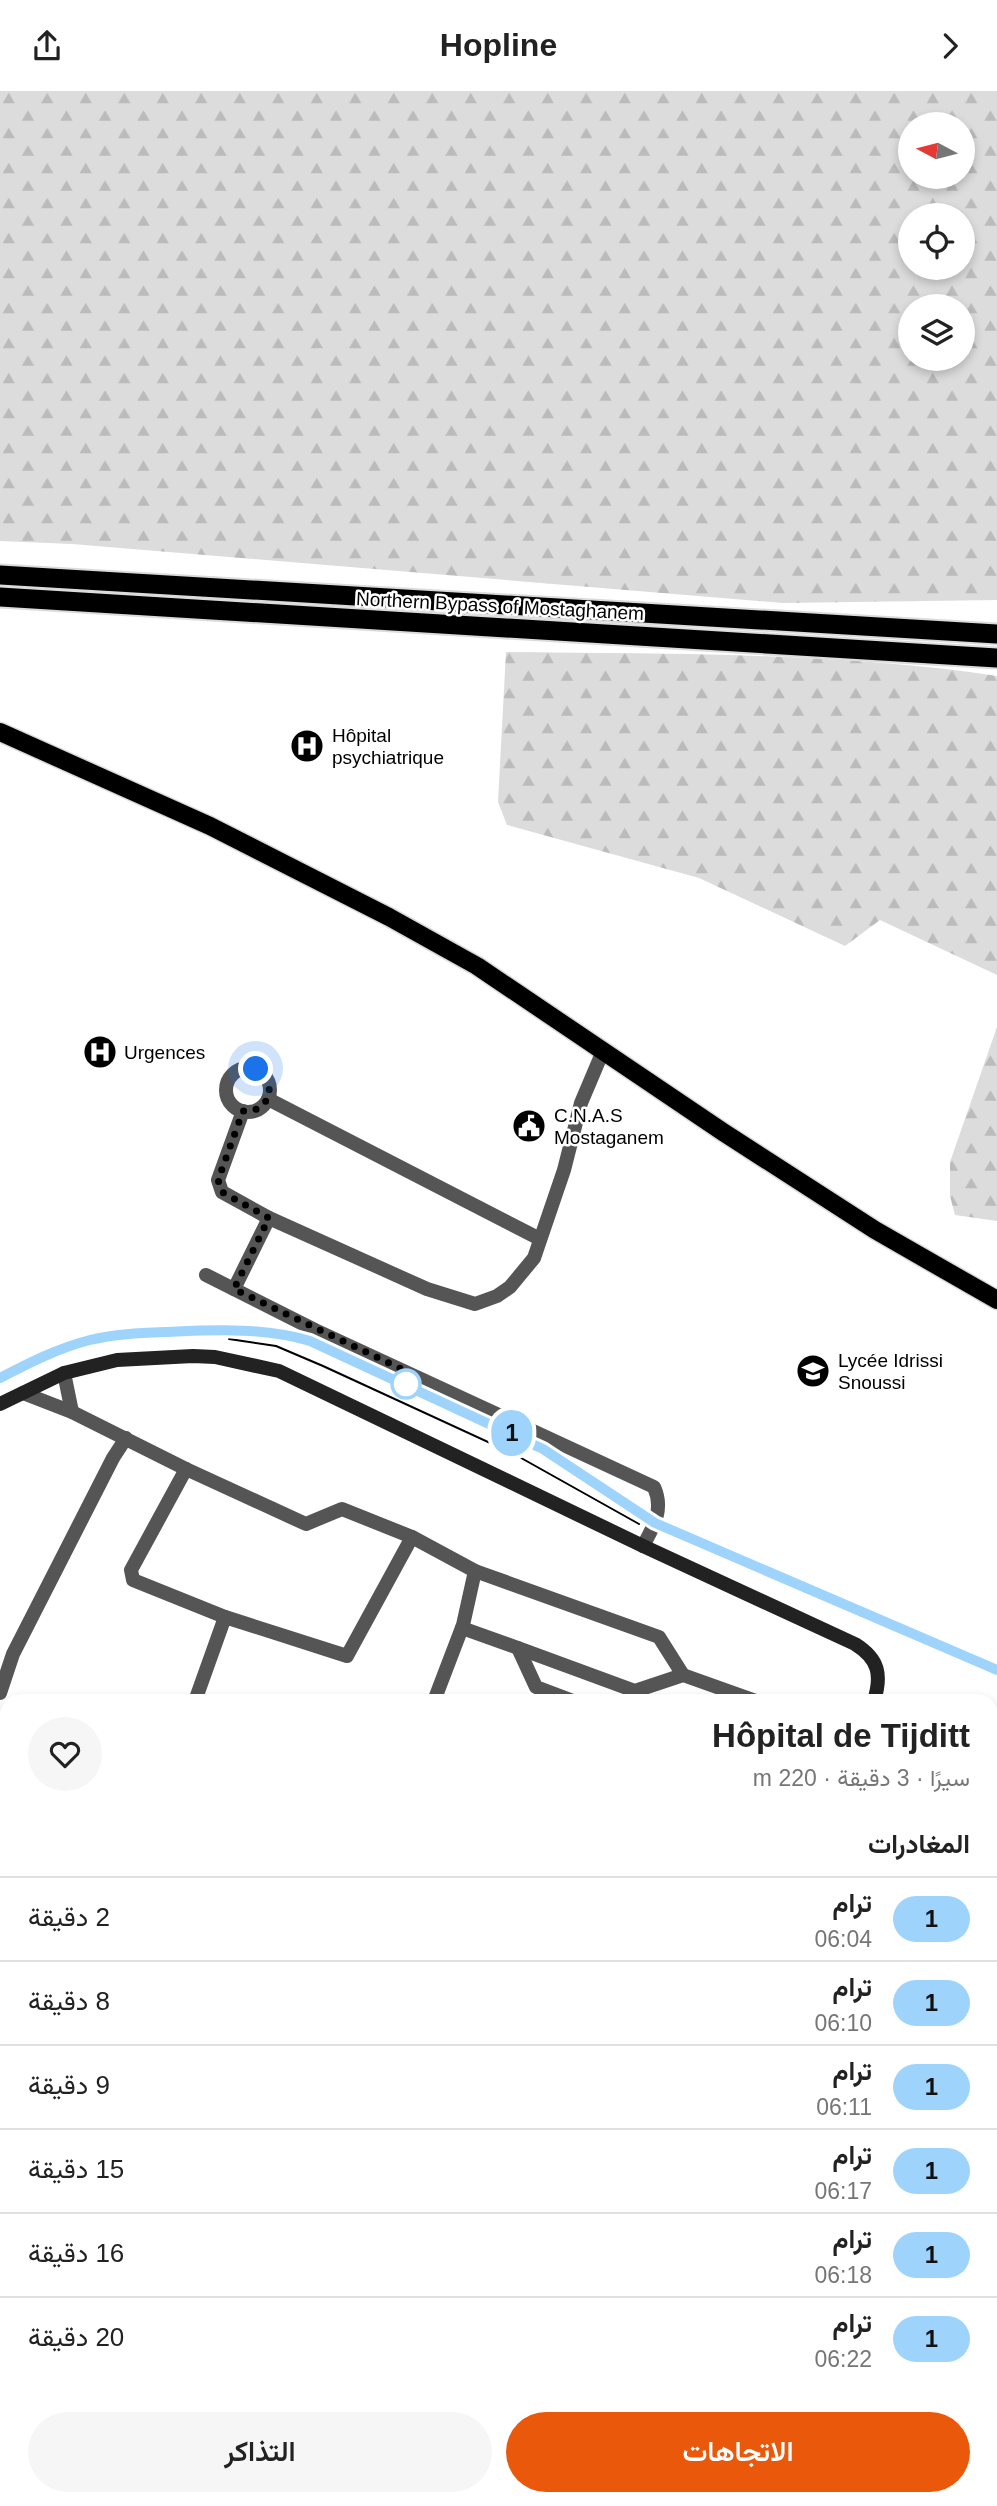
<!DOCTYPE html>
<html lang="ar">
<meta charset="utf-8">
<style>
body{margin:0;font-family:Arial,Vazirmatn,sans-serif;background:#f6f6f6;color:#222;direction:rtl;height:100vh;display:flex;flex-direction:column;font-size:26px;white-space:nowrap}
*{box-sizing:border-box;margin:0}
p{font-size:23px;color:#767676}
.icon{flex:none;width:38px;height:38px;fill:none;stroke:currentColor;stroke-width:2;stroke-linecap:round;stroke-linejoin:round}
.map{position:relative;flex:1;overflow:hidden;direction:ltr}
.side{position:absolute;left:0px;top:1603px;width:998px;height:812px;display:flex;flex-direction:column;background:#fff;border-radius:21px 21px 0 0;box-shadow:0 4px 10px #0003;direction:rtl}
.side>*{flex:none}
.badge{padding:0 14px;border-radius:23px;font-size:24px;line-height:46px}
.needle{width:46px;rotate:277deg}
.tools{position:absolute;left:898px;top:21px;display:grid;gap:14px}
.tools a{display:grid;place-items:center;width:77px;height:77px;border-radius:50%;background:#fff;box-shadow:0 4px 10px #0003;font-size:35px}
.you{position:absolute;width:35px;height:35px;margin:-18px;border:5px solid #fff;border-radius:50%;background:#1a73e8;box-shadow:0 0 0 10px #1a73e833}
.map>.badge{position:absolute;translate:-50% -50%;box-shadow:0 0 0 4px #fff}
h2{padding:0 28px;font-size:26px;line-height:63px}
.round{display:grid;place-items:center;flex:none;width:74px;height:74px;border-radius:37px;background:#f6f6f6}
.summary{display:flex;align-items:center;justify-content:space-between;height:119px;padding:0 28px}
h1{font-size:33px;font-weight:600;line-height:52px}
.cta{display:flex;gap:14px;margin-top:auto;padding:14px 28px}
.cta a{flex:1;height:80px;border-radius:42px;background:#ea580c;color:#fff;font-size:28px;font-weight:600;line-height:80px;text-align:center}
.cta a+a{background:#f6f6f6;color:#222}
ul{padding:0;list-style:none}
li{display:flex;align-items:center;gap:21px;height:84px;padding:0 28px;border-top:2px solid #e0e0e0}
li div{flex:1}
li b{display:block;font-size:26px}
li em{font-style:normal}
li .badge{min-width:77px;font-weight:700;text-align:center}
header{display:flex;justify-content:space-between;align-items:center;height:91px;padding:0 28px;background:#fff;font-size:32px;font-weight:600}
.map>svg:first-child{display:block}
.forest{fill:url(#forest-firs);fill-rule:evenodd}
.cemetery{fill:url(#cemetery-stones)}
.lines{fill:none;stroke-linecap:round;stroke-linejoin:round}
.primary-casing{stroke:#dbdbdb;stroke-width:21}
.trunk-casing{stroke:#dbdbdb;stroke-width:23}
.minor{stroke:#555;stroke-width:14}
.secondary{stroke:#222;stroke-width:14}
.primary{stroke:#000;stroke-width:18}
.trunk{stroke:#000;stroke-width:19}
.tram{stroke:#000;stroke-width:2}
.line-casing{stroke:#fff;stroke-width:16}
.line{stroke:#9ed4fc;stroke-width:10}
.walk{stroke:#000;stroke-width:7;stroke-dasharray:0 12.6}
.stop-dot{fill:#fff;stroke:#9ed4fc;stroke-width:3.5}
.labels{text-anchor:middle;dominant-baseline:central;stroke-width:5;stroke-linejoin:round;paint-order:stroke}
.street-label{font-size:19px;fill:#000;stroke:#fff}
.poi-label{font-size:19px;fill:#000;stroke:#fff;text-anchor:start}
</style>
<header><svg class="icon" aria-label="forward" viewBox="0 0 24 24"><path d="M9 5l7 7-7 7"/></svg>Hopline<svg class="icon" aria-label="share" viewBox="0 0 24 24"><path d="M12 15V3M7 8l5-5 5 5M5 13v7h14v-7"/></svg></header>
<div class="map">
<svg width="997" height="2415" viewBox="0 0 997 2415">
<defs>
<pattern id="forest-firs" width="22" height="20" patternUnits="userSpaceOnUse" patternTransform="scale(1.75)"><rect width="22" height="20" fill="#dcdcdc"/><path d="M5 1l3.5 6h-7zM16 11l3.5 6h-7z" fill="#bbb"/></pattern>
<pattern id="cemetery-stones" width="16" height="16" patternUnits="userSpaceOnUse" patternTransform="scale(1.75)"><rect width="16" height="16" fill="#dcdcdc"/><path d="M2 7V4a2 2 0 0 1 4 0v3zM10 15v-3a2 2 0 0 1 4 0v3z" fill="#bbb"/></pattern>
</defs>
<rect width="100%" height="100%" fill="#fff"/>
<g class="forest">
<path d="M 0,0 L 997,0 L 997,509 L 783,512 L 72,453 L 0,450 ZM 910,33 L 962,33 L 962,86 L 910,86 ZM 910,124 L 962,124 L 962,177 L 910,177 ZM 910,215 L 962,215 L 962,268 L 910,268 Z"/>
<path d="M 506,561 C 669,563 835,561 997,585 L 997,884 L 880,829 L 845,855 L 699,787 L 507,734 L 498,711 Z"/>
<path d="M 997,936 L 997,1130 L 955,1124 L 950,1105 L 950,1071 Z"/>
</g>
<g class="cemetery">
<path d="M 0,1956 L 7,1964 L 7,2308 L 0,2307 Z"/>
<path d="M 997,2366 L 997,2415 L 903,2415 L 916,2408 L 990,2408 L 991,2369 Z"/>
</g>
<g class="lines">
<defs>
<path id="primary" d="M 0,641 L 210,735 L 389,826 L 477,875 L 723,1041 L 875,1139 L 997,1209"/>
<g id="trunk">
<path d="M 0,484 L 997,543"/>
<path d="M 0,506 L 997,567"/>
</g>
</defs>
<use href="#primary" class="primary-casing"/>
<use href="#trunk" class="trunk-casing"/>
<g class="minor">
<circle cx="248" cy="999" r="22"/>
<path d="M 268,1008 L 540,1148"/>
<path d="M 243,1020 L 218,1089 L 222,1101 L 269,1127 L 427,1198 L 475,1213 L 497,1205 L 510,1196 L 534,1167 L 564,1079 L 581,1012 L 603,960"/>
<path d="M 206,1184 L 315,1239 L 654,1396 C 664,1418 654,1435 643,1455"/>
<path d="M 234,1198 L 269,1127"/>
<path d="M 64,1282 L 72,1321"/>
<path d="M 23,1302 L 72,1321 L 186,1378 L 306,1433 L 342,1418 L 412,1446 L 347,1565 L 225,1526 L 195,1610"/>
<path d="M 186,1378 L 131,1479 L 133,1489 L 225,1526"/>
<path d="M 412,1446 L 475,1480 L 463,1534 L 434,1610"/>
<path d="M 475,1480 L 659,1546 L 683,1584"/>
<path d="M 462,1537 L 518,1557 L 536,1596 L 573,1610"/>
<path d="M 518,1557 L 635,1600 L 683,1584 L 756,1610"/>
<path d="M 0,1602 L 13,1563 L 113,1367 L 126,1347"/>
<path d="M 0,1730 L 7,1732"/>
<path d="M 0,1865 L 7,1871"/>
<path d="M 990,1879 L 997,1876"/>
<path d="M 990,1956 L 997,1968"/>
<path d="M 990,1999 L 997,1996"/>
<path d="M 990,2234 L 997,2231"/>
<path d="M 0,2320 L 7,2322"/>
<path d="M 0,2371 L 7,2376"/>
<path d="M 54,2408 L 64,2415"/>
<path d="M 473,2408 L 477,2415"/>
<path d="M 39,2415 L 44,2408"/>
<path d="M 106,2415 L 108,2408"/>
<path d="M 269,2415 L 271,2408"/>
<path d="M 369,2415 L 371,2408"/>
</g>
<g class="secondary">
<path d="M 0,1313 L 64,1282 L 117,1269 L 193,1265 L 215,1266 L 279,1280 L 643,1455 L 855,1553 C 879,1568 882,1584 874,1610"/>
<path d="M 990,1796 L 997,1800"/>
<path d="M 990,2129 L 997,2125"/>
<path d="M 459,2415 L 467,2408"/>
</g>
<use href="#primary" class="primary"/>
<use href="#trunk" class="trunk"/>
<g class="tram">
<path d="M 229,1248 L 276,1255 L 323,1275 L 514,1363 L 639,1433"/>
<path d="M 0,1287 L 59,1258 L 92,1248 L 159,1241 L 252,1240 L 274,1242 L 292,1244 L 331,1258 L 522,1347 L 543,1358 L 655,1432 L 997,1579"/>
</g>
</g>
<g class="lines">
<defs>
<path id="line" d="M 0,1287 C 29,1272 58,1257 90,1249 C 114,1243 140,1242 165,1241 C 213,1239 263,1236 310,1250 L 543,1358 L 655,1432 L 997,1579"/>
</defs>
<use href="#line" class="line-casing"/>
<use href="#line" class="line"/>
<path class="walk" d="M 256,978 C 279,992 270,1022 243,1020 L 218,1089 L 222,1101 L 269,1127 L 234,1198 L 410,1282 L 406,1293"/>
</g>
<defs>
<symbol id="hospital-disc" viewBox="-11 -11 22 22"><circle r="9.5" fill="#000" stroke="#fff"/><path d="M-5-5h3v3.5h4V-5h3V5h-3V1.5h-4V5h-3Z" fill="#fff"/></symbol>
<symbol id="civic-disc" viewBox="-11 -11 22 22"><circle r="9.5" fill="#000" stroke="#fff"/><path d="M-.6-6.5H3V-4.5H.6V-3L4-1V1h2V6H-6V1h2V-1L-.6-3ZM-1.2 2.5V6h2.4V2.5Z" fill="#fff"/></symbol>
<symbol id="school-disc" viewBox="-11 -11 22 22"><circle r="9.5" fill="#000" stroke="#fff"/><path d="M0-5L7-2L0 1L-7-2ZM-4 1L0 2.5L4 1V4Q0 6-4 4Z" fill="#fff"/></symbol>
</defs>
<g fill-rule="evenodd">
<use href="#hospital-disc" x="288" y="636" width="38" height="38"/>
<use href="#hospital-disc" x="81" y="942" width="38" height="38"/>
<use href="#civic-disc" x="510" y="1016" width="38" height="38"/>
<use href="#school-disc" x="794" y="1261" width="38" height="38"/>
</g>
<circle class="stop-dot" cx="406" cy="1293" r="14"/>
<g class="labels">
<g class="street-label">
<text transform="translate(500 515) rotate(3)">Northern Bypass of Mostaghanem</text>
</g>
<g class="poi-label">
<text x="332" y="644">Hôpital<tspan x="332" dy="22">psychiatrique</tspan></text>
<text x="124" y="961">Urgences</text>
<text x="554" y="1024">C.N.A.S<tspan x="554" dy="22">Mostaganem</tspan></text>
<text x="838" y="1269">Lycée Idrissi<tspan x="838" dy="22">Snoussi</tspan></text>
</g>
</g>
</svg>
<div class="tools">
<a><svg class="needle" viewBox="-14 -14 28 28"><path d="M0-13l5 13h-10z" fill="#e53935"/><path d="M0 13l5-13h-10z" fill="#767676"/></svg></a>
<a><svg class="icon" aria-label="locate" viewBox="0 0 24 24"><circle cx="12" cy="12" r="6"/><path d="M12 2v4M12 18v4M2 12h4M18 12h4"/></svg></a>
<a><svg class="icon" aria-label="layers" viewBox="0 0 24 24"><path d="M12 4l9 5-9 5-9-5zM3 14l9 5 9-5"/></svg></a>
</div>
<div class="you" style="left:256px;top:978px"></div>
<b class="badge" style="left:512px;top:1342px;background:#9ed4fc;color:#111">1</b>
<section class="side">
<div class="summary"><div><h1>Hôpital de Tijditt</h1><p>سيرًا · 3 دقيقة · 220 m</p></div><a class="round"><svg class="icon" aria-label="heart" viewBox="0 0 24 24"><path d="M12 20l-8-8c-3-5 5-10 8-4 3-6 11-1 8 4z"/></svg></a></div>
<h2>المغادرات</h2>
<ul>
<li><span class="badge" style="background:#9ed4fc;color:#111">1</span><div><b>ترام</b><p>06:04</p></div><em>2 دقيقة</em></li>
<li><span class="badge" style="background:#9ed4fc;color:#111">1</span><div><b>ترام</b><p>06:10</p></div><em>8 دقيقة</em></li>
<li><span class="badge" style="background:#9ed4fc;color:#111">1</span><div><b>ترام</b><p>06:11</p></div><em>9 دقيقة</em></li>
<li><span class="badge" style="background:#9ed4fc;color:#111">1</span><div><b>ترام</b><p>06:17</p></div><em>15 دقيقة</em></li>
<li><span class="badge" style="background:#9ed4fc;color:#111">1</span><div><b>ترام</b><p>06:18</p></div><em>16 دقيقة</em></li>
<li><span class="badge" style="background:#9ed4fc;color:#111">1</span><div><b>ترام</b><p>06:22</p></div><em>20 دقيقة</em></li>
</ul>
<div class="cta"><a>الاتجاهات</a><a>التذاكر</a></div>
</section>
</div>
